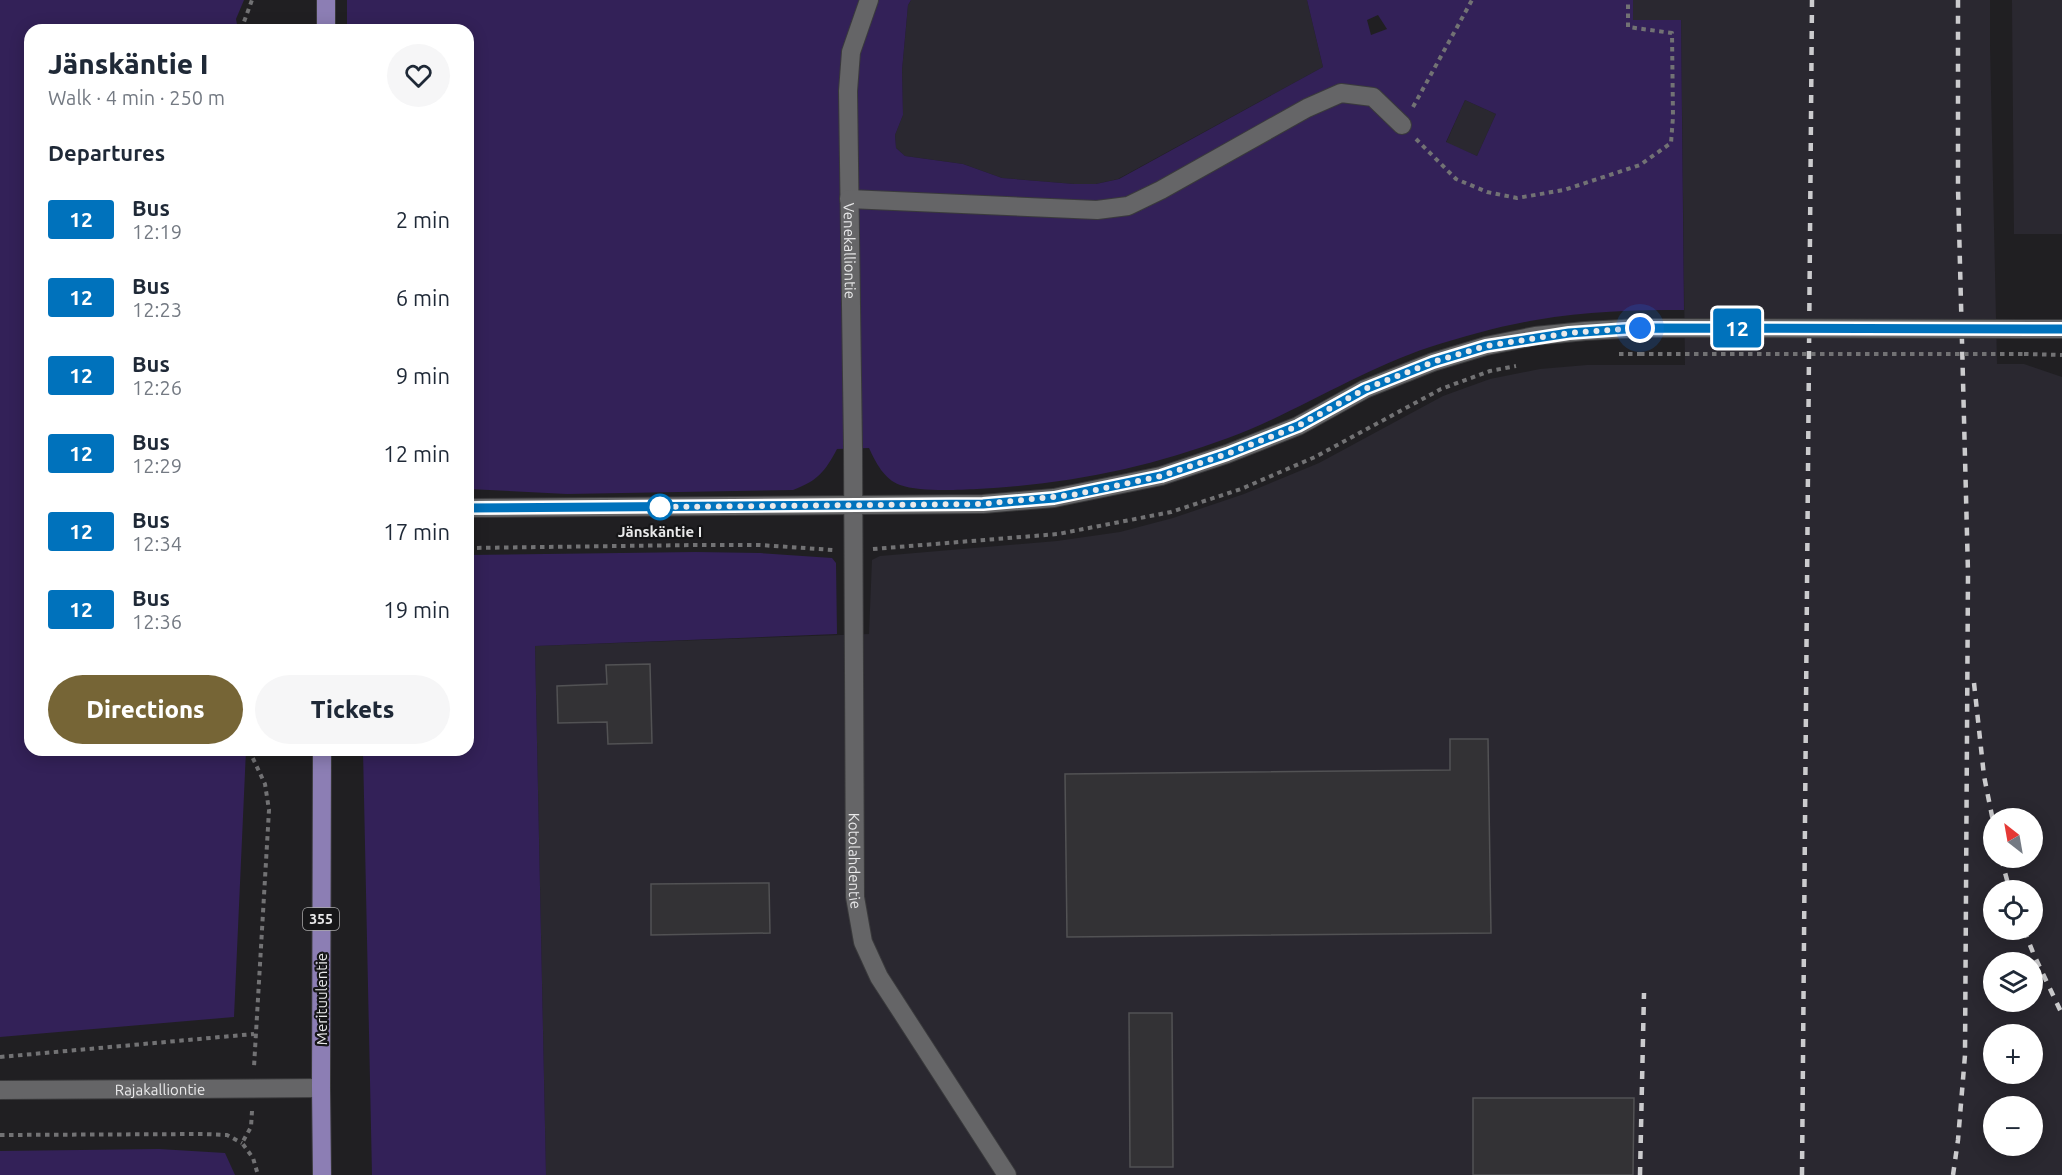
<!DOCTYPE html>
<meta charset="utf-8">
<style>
body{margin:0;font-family:Ubuntu,sans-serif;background:#f6f6f7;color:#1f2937;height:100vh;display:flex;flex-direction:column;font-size:22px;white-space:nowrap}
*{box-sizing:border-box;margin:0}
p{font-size:20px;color:#747a83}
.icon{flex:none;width:33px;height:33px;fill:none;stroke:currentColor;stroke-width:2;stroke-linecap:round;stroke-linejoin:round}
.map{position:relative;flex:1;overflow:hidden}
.details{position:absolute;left:24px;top:24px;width:450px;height:732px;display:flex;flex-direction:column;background:#fff;border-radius:18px;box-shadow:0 3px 15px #0003}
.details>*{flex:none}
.badge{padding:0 12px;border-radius:4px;font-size:21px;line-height:39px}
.needle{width:39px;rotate:329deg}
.tools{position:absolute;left:1983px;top:808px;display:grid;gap:12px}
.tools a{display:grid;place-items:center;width:60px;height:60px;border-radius:50%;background:#fff;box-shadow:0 3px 15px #0003;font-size:30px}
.you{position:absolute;width:30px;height:30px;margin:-15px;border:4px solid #fff;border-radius:50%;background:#1a73e8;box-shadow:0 0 0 9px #1a73e833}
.map>.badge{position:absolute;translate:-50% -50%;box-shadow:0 0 0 3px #fff}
h2{padding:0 24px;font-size:22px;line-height:54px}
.round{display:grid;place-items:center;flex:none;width:63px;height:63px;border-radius:32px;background:#f6f6f7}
.headline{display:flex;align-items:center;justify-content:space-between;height:102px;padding:0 24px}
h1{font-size:28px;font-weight:800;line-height:45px}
.button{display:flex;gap:12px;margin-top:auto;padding:12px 24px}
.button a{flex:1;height:69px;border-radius:36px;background:#766536;color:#fff;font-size:24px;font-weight:800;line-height:69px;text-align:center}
.button a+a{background:#f6f6f7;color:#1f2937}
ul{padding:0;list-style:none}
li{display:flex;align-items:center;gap:18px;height:78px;padding:0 24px}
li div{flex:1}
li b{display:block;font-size:22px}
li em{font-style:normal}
li .badge{min-width:66px;font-weight:700;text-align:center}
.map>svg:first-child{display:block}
.built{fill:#2a2830;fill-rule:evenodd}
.green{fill:#332158;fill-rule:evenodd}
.building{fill:#333235;stroke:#525254;stroke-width:1.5}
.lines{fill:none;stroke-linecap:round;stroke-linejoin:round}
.minor-casing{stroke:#3a3a3c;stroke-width:20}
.major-casing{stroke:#3a3a3c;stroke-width:20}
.path{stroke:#727274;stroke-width:4;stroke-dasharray:4.5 4.5;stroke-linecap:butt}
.minor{stroke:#656567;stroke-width:18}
.major{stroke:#8c7eb4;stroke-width:18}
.rail{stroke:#cbcbcd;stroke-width:4.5;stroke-dasharray:8 8;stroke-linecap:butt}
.minor-bridge-casing{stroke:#3a3a3c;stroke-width:20;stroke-linecap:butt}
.path-bridge{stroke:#727274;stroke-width:4;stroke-dasharray:4.5 4.5;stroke-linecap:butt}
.minor-bridge{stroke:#656567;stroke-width:18}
.line-casing{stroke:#fff;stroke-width:14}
.line{stroke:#0072bc;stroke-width:9}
.walk{stroke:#e9e9ea;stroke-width:6;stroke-dasharray:0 10.8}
.stop-dot{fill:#fff;stroke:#0072bc;stroke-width:3}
.labels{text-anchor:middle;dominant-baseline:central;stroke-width:4.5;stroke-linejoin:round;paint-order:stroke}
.shield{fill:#161618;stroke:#aaaaab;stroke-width:1.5}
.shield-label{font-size:14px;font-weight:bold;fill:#e9e9ea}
.street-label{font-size:15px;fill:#e9e9ea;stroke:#161618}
.stop-label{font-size:15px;font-weight:bold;fill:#e9e9ea;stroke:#161618}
</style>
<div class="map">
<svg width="2062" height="1175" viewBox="0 0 2062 1175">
<rect width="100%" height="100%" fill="#201f22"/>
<g class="built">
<path d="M 911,0 L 1307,0 L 1323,67 L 1118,179 L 1096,184 L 1074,184 L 1002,178 L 963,164 L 905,156 L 896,148 L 895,135 L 903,115 L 902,70 L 908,5 Z"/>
<path d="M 1633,0 L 1990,0 L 1990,45 L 1997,364 L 2024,364 L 2062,377 L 2062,1175 L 546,1175 L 535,646 L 869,634 L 872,560 L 880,556 L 1057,541 L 1120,532 L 1173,518 L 1244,494 L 1319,463 L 1443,396 L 1490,379 L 1540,369 L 1587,365 L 1685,365 L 1681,20 L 1633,20 ZM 1994,819 L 2032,819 L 2032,858 L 1994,858 ZM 1994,891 L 2032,891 L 2032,930 L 1994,930 ZM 1994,963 L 2032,963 L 2032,1002 L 1994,1002 ZM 1994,1035 L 2032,1035 L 2032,1074 L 1994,1074 ZM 1994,1107 L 2032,1107 L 2032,1146 L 1994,1146 Z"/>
<path d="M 2012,0 L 2062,0 L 2062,234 L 2014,234 Z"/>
<path d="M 1465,100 L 1496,114 L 1477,156 L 1446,143 Z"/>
</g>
<g class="green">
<path d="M 0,0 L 244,0 L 236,19 L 238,30 L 30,30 L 30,750 L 246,750 L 234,1017 L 0,1037 Z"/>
<path d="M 347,0 L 911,0 L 908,5 L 902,70 L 903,115 L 895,135 L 896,148 L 905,156 L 963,164 L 1002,178 L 1074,184 L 1096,184 L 1119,179 L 1323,67 L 1307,0 L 1633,0 L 1633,20 L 1681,20 L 1684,310 C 1635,310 1585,311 1536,320 C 1500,326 1465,336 1430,347 C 1360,370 1298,412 1228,438 C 1148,468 1063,485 977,489 C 957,490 919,492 900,485 C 884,479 876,463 869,448 L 837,449 C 825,472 817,481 793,490 L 567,494 L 468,489 L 468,30 L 347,30 ZM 1378,15 L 1387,29 L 1371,35 L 1367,20 ZM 1465,100 L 1496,114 L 1477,156 L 1446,142 Z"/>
<path d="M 696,552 L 760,553 L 832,558 L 836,563 L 837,634 L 535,646 L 546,1175 L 372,1175 L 363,750 L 468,750 L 468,555 Z"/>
<path d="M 159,1149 L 225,1153 L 235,1175 L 0,1175 L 0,1151 Z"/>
</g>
<g class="building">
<path d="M 650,664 L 652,743 L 608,744 L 607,722 L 558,723 L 557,686 L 607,684 L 606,665 Z"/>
<path d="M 1450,739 L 1488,739 L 1491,933 L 1067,937 L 1065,774 L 1450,770 Z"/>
<path d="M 769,883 L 770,933 L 651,935 L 651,884 Z"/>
<path d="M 1129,1013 L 1172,1013 L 1173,1167 L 1130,1167 Z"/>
<path d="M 1473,1098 L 1634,1098 L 1633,1175 L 1473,1175 Z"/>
</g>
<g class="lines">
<defs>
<g id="minor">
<path id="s1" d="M 869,0 L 851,52 L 848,91 L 853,448 L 855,897 L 863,942 L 879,977 L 1007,1175"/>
<path d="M 849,199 L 1097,210 L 1128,206 L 1161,190 L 1307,108 L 1341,93 L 1373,97 L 1402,125"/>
<path d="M 2023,329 L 2062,329"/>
<path d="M 468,508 L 983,504 L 1054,498 L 1161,476 L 1227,454 L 1298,426 L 1365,389 L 1433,362 L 1486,346 L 1535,336 L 1585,331 L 1640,328"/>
<path id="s2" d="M 0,1090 L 321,1088"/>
</g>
<g id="major">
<path d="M 326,0 L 326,30"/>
<path d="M 322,750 L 321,1088 L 322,1175"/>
</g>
</defs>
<use href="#minor" class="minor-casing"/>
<use href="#major" class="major-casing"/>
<g class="path">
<path d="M 241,30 L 252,0"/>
<path d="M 1413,107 L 1472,0"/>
<path d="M 1416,139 L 1456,179 L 1487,192 L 1517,198 L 1564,190 L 1640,165 L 1671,143 L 1673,117 L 1672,33 L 1628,27 L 1628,0"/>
<path d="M 1619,354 L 1640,354"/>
<path d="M 2024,354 L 2062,355"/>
<path d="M 468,548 L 695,545 L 760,545 L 833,550"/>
<path d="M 873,549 L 1058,534 L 1171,512 L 1241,489 L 1315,457 L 1441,389 L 1490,371 L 1516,366"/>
<path d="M 249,750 L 265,784 L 269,810 L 254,1067"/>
<path d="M 251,754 L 258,750"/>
<path d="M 0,1057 L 254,1034"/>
<path d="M 252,1111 L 251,1127 L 242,1143 L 253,1158 L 258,1175"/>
<path d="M 0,1135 L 203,1134 L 227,1135 L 242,1143"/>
</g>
<use href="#minor" class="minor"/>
<use href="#major" class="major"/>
<g class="rail">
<path d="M 1974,683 L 1984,776 L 1994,826"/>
<path d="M 2001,858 L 2010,891"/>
<path d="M 2024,930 L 2034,955 L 2062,1014"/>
<path d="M 1640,1175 L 1644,993"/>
<path d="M 1802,1175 L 1812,0"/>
<path d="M 1953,1175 L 1958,1140 L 1965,1055 L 1968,573 L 1958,188 L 1958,0"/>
</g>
<defs>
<path id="minor-bridge" d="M 1640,328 L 2023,329"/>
</defs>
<use href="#minor-bridge" class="minor-bridge-casing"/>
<path class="path-bridge" d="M 1640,354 L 2024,354"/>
<use href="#minor-bridge" class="minor-bridge"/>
</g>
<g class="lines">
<defs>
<path id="line" d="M 468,508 L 983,504 L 1054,498 L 1161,476 L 1227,454 L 1298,426 L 1365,389 L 1433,362 L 1486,346 L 1569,333 L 1640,328 L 2062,329"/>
</defs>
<use href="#line" class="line-casing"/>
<use href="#line" class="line"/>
<path class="walk" d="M 660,507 L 657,507 L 983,504 L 1072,495 L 1161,476 L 1227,454 L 1298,426 L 1365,389 L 1433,362 L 1486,346 L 1569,333 L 1640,328"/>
</g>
<circle class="stop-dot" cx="660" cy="507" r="12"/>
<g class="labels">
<rect class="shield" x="303" y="908" width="36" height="22" rx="4.5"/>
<g class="shield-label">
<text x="321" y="919">355</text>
</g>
<g class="street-label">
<text stroke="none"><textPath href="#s1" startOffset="254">Venekalliontie</textPath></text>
<text stroke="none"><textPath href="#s1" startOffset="864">Kotolahdentie</textPath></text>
<text transform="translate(321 999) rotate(-90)">Merituulentie</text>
<text stroke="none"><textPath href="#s2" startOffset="160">Rajakalliontie</textPath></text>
</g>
<g class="stop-label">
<text x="660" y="531">Jänskäntie I</text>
</g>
</g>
</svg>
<div class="tools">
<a><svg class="needle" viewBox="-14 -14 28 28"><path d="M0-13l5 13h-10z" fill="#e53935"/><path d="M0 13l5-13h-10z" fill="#747a83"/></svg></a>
<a><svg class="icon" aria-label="locate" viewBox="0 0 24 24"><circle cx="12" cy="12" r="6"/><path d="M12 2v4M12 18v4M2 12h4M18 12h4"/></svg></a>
<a><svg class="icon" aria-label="layers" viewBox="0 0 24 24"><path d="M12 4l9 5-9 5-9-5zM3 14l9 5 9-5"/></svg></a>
<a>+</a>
<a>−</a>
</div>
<div class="you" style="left:1640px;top:328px"></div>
<b class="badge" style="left:1737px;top:328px;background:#0072bc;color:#fff">12</b>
<section class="details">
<div class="headline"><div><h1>Jänskäntie I</h1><p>Walk · 4 min · 250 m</p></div><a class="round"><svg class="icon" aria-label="heart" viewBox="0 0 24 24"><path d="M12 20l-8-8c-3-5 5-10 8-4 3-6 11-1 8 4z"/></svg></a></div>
<h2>Departures</h2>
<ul>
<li><span class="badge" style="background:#0072bc;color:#fff">12</span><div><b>Bus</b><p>12:19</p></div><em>2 min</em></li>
<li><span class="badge" style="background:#0072bc;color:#fff">12</span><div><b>Bus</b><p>12:23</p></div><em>6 min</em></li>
<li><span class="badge" style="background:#0072bc;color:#fff">12</span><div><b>Bus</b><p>12:26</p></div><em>9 min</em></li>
<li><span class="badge" style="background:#0072bc;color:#fff">12</span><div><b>Bus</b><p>12:29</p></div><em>12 min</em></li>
<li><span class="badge" style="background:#0072bc;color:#fff">12</span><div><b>Bus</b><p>12:34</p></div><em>17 min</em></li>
<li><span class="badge" style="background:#0072bc;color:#fff">12</span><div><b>Bus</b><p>12:36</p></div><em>19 min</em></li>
</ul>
<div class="button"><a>Directions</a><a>Tickets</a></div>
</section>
</div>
